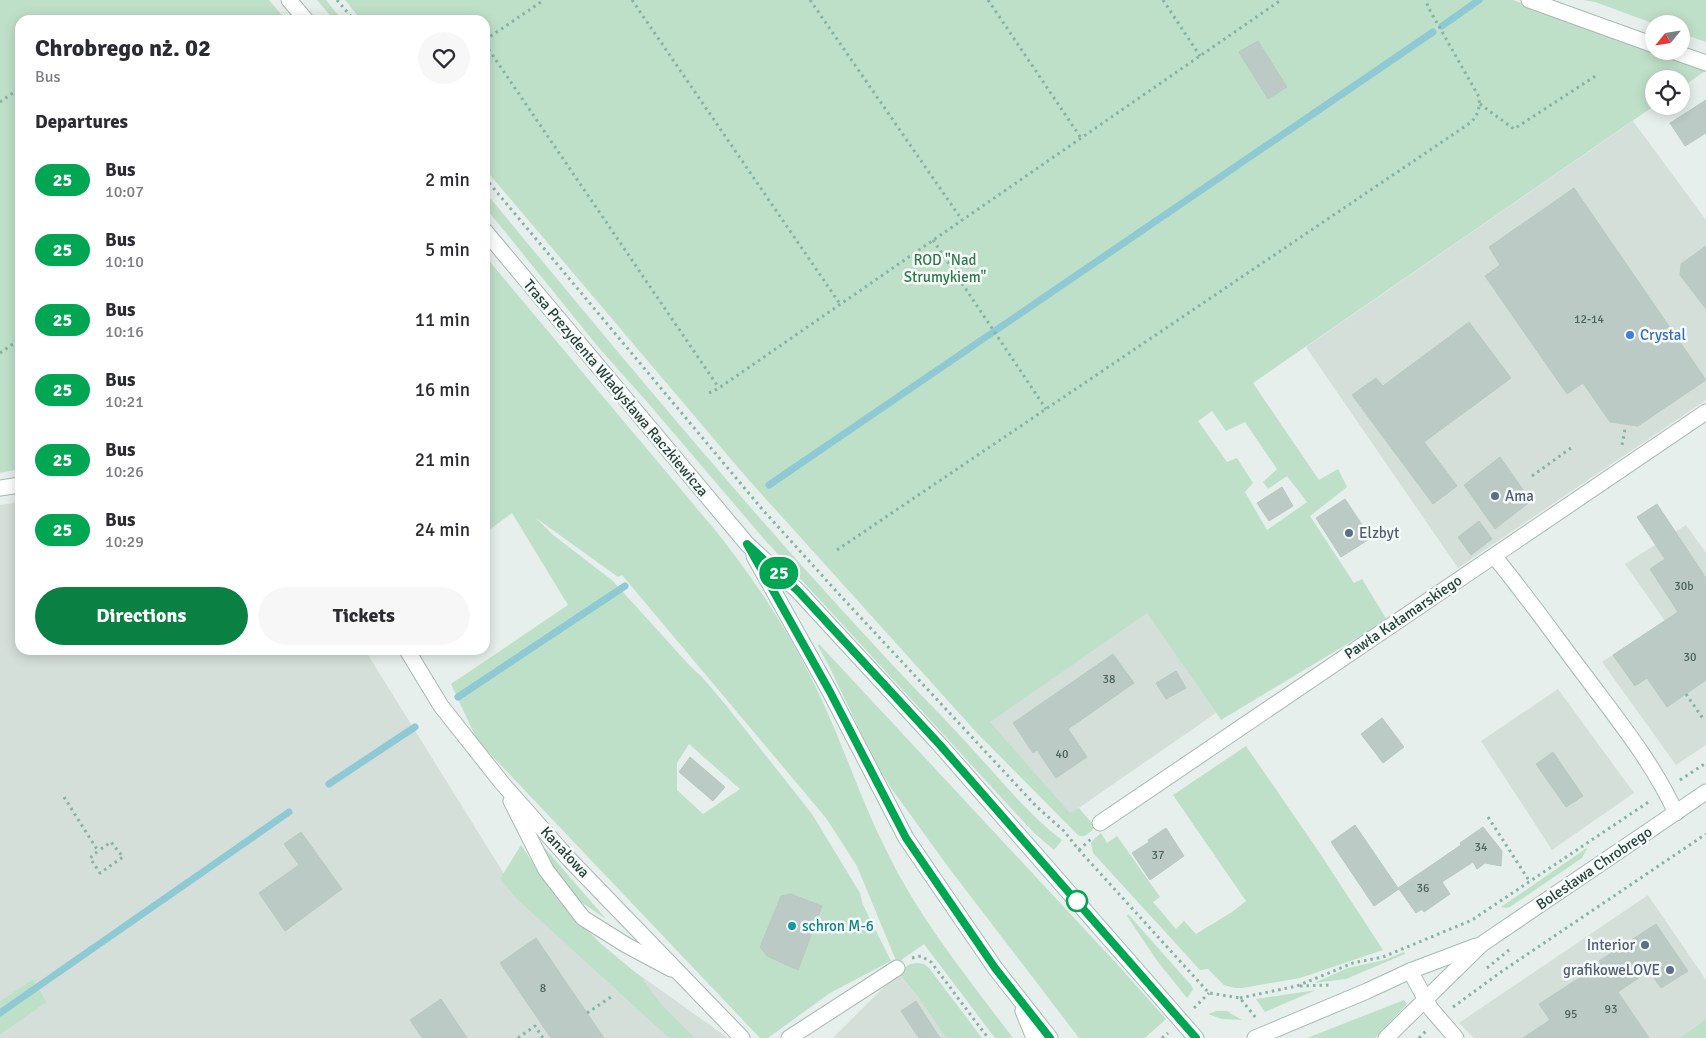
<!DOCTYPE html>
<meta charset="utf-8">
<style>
body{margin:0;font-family:Signika,sans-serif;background:#f7f7f7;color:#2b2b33;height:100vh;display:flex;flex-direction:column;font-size:19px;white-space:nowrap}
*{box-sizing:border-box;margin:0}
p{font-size:16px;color:#7c7c81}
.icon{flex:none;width:28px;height:28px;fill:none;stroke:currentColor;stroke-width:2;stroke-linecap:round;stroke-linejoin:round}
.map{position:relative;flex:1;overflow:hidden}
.side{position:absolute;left:15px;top:15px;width:475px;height:640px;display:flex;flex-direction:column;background:#fff;border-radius:15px;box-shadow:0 2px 12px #0003}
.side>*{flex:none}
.badge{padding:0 10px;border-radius:16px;font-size:18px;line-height:32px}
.needle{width:32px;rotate:240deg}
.fabs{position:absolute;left:1645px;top:15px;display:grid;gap:10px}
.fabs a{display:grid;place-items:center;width:45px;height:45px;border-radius:50%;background:#fff;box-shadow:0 2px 12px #0003;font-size:25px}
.map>.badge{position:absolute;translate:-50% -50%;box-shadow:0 0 0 2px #fff}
h2{padding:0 20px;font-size:19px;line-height:45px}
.round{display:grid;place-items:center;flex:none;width:52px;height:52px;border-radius:26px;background:#f7f7f7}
.head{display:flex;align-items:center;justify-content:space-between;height:85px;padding:0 20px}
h1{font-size:24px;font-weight:700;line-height:38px}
.action{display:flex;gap:10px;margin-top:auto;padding:10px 20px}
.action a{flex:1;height:58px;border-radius:30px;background:#0b8043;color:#fff;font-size:20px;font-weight:700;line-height:58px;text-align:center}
.action a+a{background:#f7f7f7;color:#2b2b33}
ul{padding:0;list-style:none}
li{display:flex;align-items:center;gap:15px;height:70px;padding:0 20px}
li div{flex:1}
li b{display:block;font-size:19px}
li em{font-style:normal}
li .badge{min-width:55px;font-weight:700;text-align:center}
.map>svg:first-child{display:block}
.built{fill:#d4dfda}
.green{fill:#bfe0c8;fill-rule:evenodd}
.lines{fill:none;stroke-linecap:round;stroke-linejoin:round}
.stream{stroke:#8ec9d4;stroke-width:7}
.building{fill:#bbcac4;stroke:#b8c9c2}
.street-casing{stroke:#a8b8b2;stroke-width:17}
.secondary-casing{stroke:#a4bbb3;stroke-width:17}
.path{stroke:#86b3a5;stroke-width:3;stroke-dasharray:2.5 4;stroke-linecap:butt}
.street{stroke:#fff;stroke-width:15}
.secondary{stroke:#fff;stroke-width:15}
.line-casing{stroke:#fff;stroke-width:11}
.line{stroke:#00a651;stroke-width:8}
.shop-dot{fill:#3f7fe0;stroke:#f7fbf9;stroke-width:2}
.service-dot{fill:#5c6f8a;stroke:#f7fbf9;stroke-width:2}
.stop-dot{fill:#fff;stroke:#00a651;stroke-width:2.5}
.culture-dot{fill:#0f9aa8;stroke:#f7fbf9;stroke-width:2}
.labels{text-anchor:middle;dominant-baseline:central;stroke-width:5;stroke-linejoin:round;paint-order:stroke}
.number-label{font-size:12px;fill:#4a645c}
.park-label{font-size:15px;fill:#2d7a4b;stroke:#f7fbf9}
.shop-label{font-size:15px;fill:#366cbe;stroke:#f7fbf9;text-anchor:start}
.street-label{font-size:15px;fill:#24423a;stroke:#f7fbf9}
.service-label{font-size:15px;fill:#4e5e75;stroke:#f7fbf9;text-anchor:start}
.culture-label{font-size:15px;fill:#0d838f;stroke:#f7fbf9;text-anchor:start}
</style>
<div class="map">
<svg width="1706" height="1038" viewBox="0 0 1706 1038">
<rect width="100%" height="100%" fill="#e6efeb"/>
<g class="built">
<path d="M 1633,121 L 1706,220 L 1706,400 L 1458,568 L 1306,347 Z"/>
<path d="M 20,502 L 20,650 L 365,650 L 509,882 L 728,1038 L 0,1038 L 0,1035 L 47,1002 L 33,979 L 0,1001 L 0,505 Z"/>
<path d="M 1686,525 L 1706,553 L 1706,745 L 1676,765 L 1602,662 L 1665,621 L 1625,564 Z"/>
<path d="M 1147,612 L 1216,713 L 1070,814 L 989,722 Z"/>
<path d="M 1558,689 L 1634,793 L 1552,850 L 1481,741 Z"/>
<path d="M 1648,895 L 1706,980 L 1706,1019 L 1679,1038 L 1474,1038 L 1459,1023 Z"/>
<path d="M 900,971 L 904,980 L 916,994 L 946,1038 L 833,1038 Z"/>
</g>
<g class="green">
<path d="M 0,0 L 269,0 L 286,20 L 20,20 L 20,469 L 0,473 Z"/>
<path d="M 317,0 L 326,0 L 342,20 L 334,20 Z"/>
<path d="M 345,0 L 1513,0 L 1705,71 L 1681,88 L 1681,79 L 1654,79 L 1654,106 L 1253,383 L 1319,480 L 1338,469 L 1347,487 L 1310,516 L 1354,583 L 1362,579 L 1387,620 L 1221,720 L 1147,613 L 990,722 L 1070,813 L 1079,808 L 1095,827 C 1090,832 1085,839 1078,835 L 977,733 L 747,478 L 485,169 L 485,20 L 361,20 ZM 1212,411 L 1226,431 L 1245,422 L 1277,469 L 1263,482 L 1268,489 L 1287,476 L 1307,502 L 1267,530 L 1245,492 L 1253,483 L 1237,458 L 1227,462 L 1198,421 Z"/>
<path d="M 1583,0 L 1706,0 L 1706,42 L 1681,33 L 1681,24 L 1655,24 L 1595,2 Z"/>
<path d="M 485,192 C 627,363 768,535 922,696 C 950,724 976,753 1002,782 C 1021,803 1039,823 1062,840 L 1054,850 L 1033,832 L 764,539 L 648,403 L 599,348 L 485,207 Z"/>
<path d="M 485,256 L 715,530 C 756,581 792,636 820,696 C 844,747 861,800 886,850 C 919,918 967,977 1013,1038 L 995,1038 L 924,944 L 897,963 L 857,866 L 826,818 L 622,575 L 618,577 L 536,518 L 553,535 L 613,581 L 690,666 L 702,677 L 725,704 L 812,814 L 860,893 L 863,905 L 891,961 L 830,993 L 768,1038 L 760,1038 L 477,740 L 451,684 L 568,605 L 512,513 L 485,533 ZM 689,744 L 740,789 L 703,814 L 677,790 L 677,763 Z"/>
<path d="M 819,644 L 1117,964 L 1166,1019 L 1145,1038 L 1079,1038 L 949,868 L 891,788 L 874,760 L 830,668 L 818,646 Z"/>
<path d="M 1246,746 L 1319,852 L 1383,950 L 1300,978 L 1242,988 L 1235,988 L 1224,985 L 1208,969 L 1200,970 L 1093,853 L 1091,843 L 1095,838 L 1101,833 L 1107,843 L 1117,836 L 1160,897 L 1153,902 L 1176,929 L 1184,921 L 1196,934 L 1232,912 L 1246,901 L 1173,795 Z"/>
<path d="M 537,839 L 606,919 L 568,893 L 551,870 Z"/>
<path d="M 521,845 L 558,900 L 600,943 L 642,978 L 660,1003 L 695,1038 L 669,1038 L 517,899 L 500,879 Z"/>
<path d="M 1588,847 L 1582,858 L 1510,907 L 1505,908 L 1501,907 Z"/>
<path d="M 1128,914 L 1191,985 L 1193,989 L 1187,998 L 1158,962 L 1127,916 Z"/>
<path d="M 1404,952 L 1405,954 L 1346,979 L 1314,983 L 1348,968 L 1384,960 Z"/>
<path d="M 917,963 L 924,964 L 929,968 L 982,1038 L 946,1038 L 916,994 L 904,980 L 900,971 L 910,964 Z"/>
<path d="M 33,979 L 47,1002 L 0,1035 L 0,1001 Z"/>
<path d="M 1316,990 L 1265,1012 L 1256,999 Z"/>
<path d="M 1404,1000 L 1407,1004 L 1375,1038 L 1307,1038 Z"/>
<path d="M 1216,1011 L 1227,1011 L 1242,1020 L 1222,1019 L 1208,1014 Z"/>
<path d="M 1706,1019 L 1706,1038 L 1679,1038 Z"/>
</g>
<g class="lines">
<g class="stream">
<path d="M 1442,26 L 1479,0"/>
<path d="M 769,485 L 1433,32"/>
<path d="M 458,697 L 625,586"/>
<path d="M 329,784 L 415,727"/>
<path d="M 0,1013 L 289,812"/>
</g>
</g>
<g class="building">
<path d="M 1258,41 L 1287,87 L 1268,99 L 1239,52 Z"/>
<path d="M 1706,100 L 1706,133 L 1685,146 L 1670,123 Z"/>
<path d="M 1574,188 L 1706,380 L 1638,426 L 1610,422 L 1583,383 L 1567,394 L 1485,276 L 1500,265 L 1489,247 Z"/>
<path d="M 1706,246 L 1706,309 L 1680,275 L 1681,264 Z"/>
<path d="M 1469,322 L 1511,378 L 1424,442 L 1457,486 L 1433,504 L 1352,395 L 1376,378 L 1383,386 Z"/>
<path d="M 1500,457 L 1531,501 L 1495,529 L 1464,485 Z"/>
<path d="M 1282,487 L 1293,506 L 1269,521 L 1257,503 Z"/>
<path d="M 1345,499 L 1371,538 L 1341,557 L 1316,518 Z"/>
<path d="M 1657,504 L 1706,578 L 1706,680 L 1667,707 L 1647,678 L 1635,686 L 1613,655 L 1678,612 L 1650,569 L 1665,559 L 1637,517 Z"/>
<path d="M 1479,521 L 1492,539 L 1471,555 L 1458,537 Z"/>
<path d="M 1113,654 L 1134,683 L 1068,729 L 1087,757 L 1056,778 L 1037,750 L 1033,753 L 1013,723 Z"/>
<path d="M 1176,671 L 1186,688 L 1166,699 L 1156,683 Z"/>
<path d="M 1382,718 L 1404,747 L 1383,763 L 1361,734 Z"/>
<path d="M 1553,752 L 1583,796 L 1566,807 L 1536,764 Z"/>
<path d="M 690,757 L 725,787 L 713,801 L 679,772 Z"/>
<path d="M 1355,825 L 1398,888 L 1461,845 L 1460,843 L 1483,827 L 1502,851 L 1501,866 L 1485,863 L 1477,869 L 1473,862 L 1442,882 L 1450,894 L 1424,912 L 1422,909 L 1416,913 L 1399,889 L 1374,906 L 1331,842 Z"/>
<path d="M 1166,828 L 1184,856 L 1150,880 L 1132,853 L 1149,842 L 1148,840 Z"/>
<path d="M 301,832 L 342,889 L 285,931 L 259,893 L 299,865 L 284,844 Z"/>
<path d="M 791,894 L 822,906 L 798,970 L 767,956 L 760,947 L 781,896 Z"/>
<path d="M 1656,924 L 1688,971 L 1661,988 L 1649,971 L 1618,992 L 1649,1038 L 1523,1038 L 1550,1020 L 1539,1004 L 1601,964 L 1599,961 Z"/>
<path d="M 536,938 L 604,1038 L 551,1038 L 500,963 Z"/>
<path d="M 441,999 L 467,1038 L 422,1038 L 410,1020 Z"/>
<path d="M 916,1001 L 940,1038 L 919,1038 L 901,1011 Z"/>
</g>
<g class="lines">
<defs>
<g id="street">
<path d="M 1529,0 L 1654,45"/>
<path d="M 1672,51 L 1706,63"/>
<path d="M 0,488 L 20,485"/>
<path d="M 1494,556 C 1526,595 1555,636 1586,677 C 1618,720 1653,763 1676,813"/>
<path d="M 407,650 L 441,706 L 502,783 L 569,859 L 742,1038"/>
<path d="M 511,801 L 546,870 L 583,918 L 626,945 L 671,969"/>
<path d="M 1100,823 L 1706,412"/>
<path d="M 1410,971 L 1431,1009 L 1456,1038"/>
<path d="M 789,1038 L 897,968"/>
</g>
<g id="secondary">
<path d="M 289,0 L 306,20"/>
<path d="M 485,231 L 747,544 L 798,591 L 940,745 L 1196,1038"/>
<path d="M 754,556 L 829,690 L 906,838 L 995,968 L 1050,1038"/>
<path d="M 1023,1011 L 1034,1038"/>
<path d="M 1255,1038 L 1367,991 L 1410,971 L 1476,946"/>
<path d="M 1386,1038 L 1482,944 L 1706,792"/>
</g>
</defs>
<use href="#street" class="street-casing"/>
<use href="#secondary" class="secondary-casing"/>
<g class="path">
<path d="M 337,0 L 354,20"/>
<path d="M 632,0 L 840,304"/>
<path d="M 810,0 L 962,220"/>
<path d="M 988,0 L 1081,138"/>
<path d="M 1163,0 L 1200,56"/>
<path d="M 485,40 L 544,0"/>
<path d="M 485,44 L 719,388"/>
<path d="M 0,102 L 20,88"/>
<path d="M 1480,104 L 1514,129 L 1597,75"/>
<path d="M 485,178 L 762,509 L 837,592 L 1036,806 L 1064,831 L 1079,850 L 1209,993 L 1240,998 L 1256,1018"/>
<path d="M 933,240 L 1046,409"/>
<path d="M 0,353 L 20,339"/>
<path d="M 709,393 L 719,388 L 1281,0"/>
<path d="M 1622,445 L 1625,429"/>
<path d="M 1532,476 L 1571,448"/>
<path d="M 837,550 L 1470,123 C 1478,116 1480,108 1479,97 L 1428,7 L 1426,0"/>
<path d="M 1686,694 L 1704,720"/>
<path d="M 1680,780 L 1706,763"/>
<path d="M 64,797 L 98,851 L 90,858 L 100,873 L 123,857 L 111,842 L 98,851"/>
<path d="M 1488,817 L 1530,882"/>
<path d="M 1079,850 L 1091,839"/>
<path d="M 912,958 L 921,956 L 931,962 L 988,1038"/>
<path d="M 1487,968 L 1509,950"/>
<path d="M 1300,986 L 1331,985"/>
<path d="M 1240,998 L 1297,986 L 1353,963 L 1383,957 L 1472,920 L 1650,801"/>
<path d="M 1453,1007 L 1501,972 L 1706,834"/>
<path d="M 1194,1008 L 1209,993"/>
<path d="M 587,1013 L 614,995"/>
<path d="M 518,1038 L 535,1026 L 543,1038"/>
<path d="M 1162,1038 L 1168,1033"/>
<path d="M 1419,1038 L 1426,1031"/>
</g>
<use href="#street" class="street"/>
<use href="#secondary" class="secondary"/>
</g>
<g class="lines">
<defs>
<path id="line" d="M 1050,1038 L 995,968 L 906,838 L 829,690 L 747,544 L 798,591 L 940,745 L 1196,1038"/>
</defs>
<use href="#line" class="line-casing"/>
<use href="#line" class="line"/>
</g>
<circle class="shop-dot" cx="1630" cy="335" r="5"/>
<g class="service-dot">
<circle cx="1495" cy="496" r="5"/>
<circle cx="1349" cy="533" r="5"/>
<circle cx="1645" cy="945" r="5"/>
<circle cx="1670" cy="970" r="5"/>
</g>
<circle class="stop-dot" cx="1077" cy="901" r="10"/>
<circle class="culture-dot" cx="792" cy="926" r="5"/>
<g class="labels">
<g class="number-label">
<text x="1589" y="319">12-14</text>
<text x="1684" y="586">30b</text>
<text x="1690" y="657">30</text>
<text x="1109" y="679">38</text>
<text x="1062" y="754">40</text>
<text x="1481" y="847">34</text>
<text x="1158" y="855">37</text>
<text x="1423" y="888">36</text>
<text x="543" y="988">8</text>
<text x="1611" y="1009">93</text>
<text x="1571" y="1014">95</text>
</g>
<g class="park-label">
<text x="945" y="260">ROD "Nad<tspan x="945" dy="17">Strumykiem"</tspan></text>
</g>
<g class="shop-label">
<text x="1640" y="335">Crystal</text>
</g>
<g class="street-label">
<text transform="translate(616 388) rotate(50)">Trasa Prezydenta Władysława Raczkiewicza</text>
<text transform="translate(1403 617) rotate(-34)">Pawła Kałamarskiego</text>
<text transform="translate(565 852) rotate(47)">Kanałowa</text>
<text transform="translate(1594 868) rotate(-34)">Bolesława Chrobrego</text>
</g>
<g class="service-label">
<text x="1505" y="496">Ama</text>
<text x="1359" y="533">Elzbyt</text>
<text x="1635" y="945" text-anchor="end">Interior</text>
<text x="1660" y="970" text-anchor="end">grafikoweLOVE</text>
</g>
<g class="culture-label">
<text x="802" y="926">schron M-6</text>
</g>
</g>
</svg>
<div class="fabs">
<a><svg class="needle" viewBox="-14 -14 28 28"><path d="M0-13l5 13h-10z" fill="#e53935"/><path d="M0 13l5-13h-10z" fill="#7c7c81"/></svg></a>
<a><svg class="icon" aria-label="locate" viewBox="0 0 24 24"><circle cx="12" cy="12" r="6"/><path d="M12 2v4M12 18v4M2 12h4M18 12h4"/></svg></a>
</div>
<b class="badge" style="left:779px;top:573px;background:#00a651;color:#fff">25</b>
<section class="side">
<div class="head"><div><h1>Chrobrego nż. 02</h1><p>Bus</p></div><a class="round"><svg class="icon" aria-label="heart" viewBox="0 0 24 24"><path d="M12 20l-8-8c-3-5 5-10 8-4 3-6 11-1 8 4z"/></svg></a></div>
<h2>Departures</h2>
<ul>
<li><span class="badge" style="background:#00a651;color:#fff">25</span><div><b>Bus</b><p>10:07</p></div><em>2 min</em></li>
<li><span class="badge" style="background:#00a651;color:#fff">25</span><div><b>Bus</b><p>10:10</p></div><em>5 min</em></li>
<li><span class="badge" style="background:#00a651;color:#fff">25</span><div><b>Bus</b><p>10:16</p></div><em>11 min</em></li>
<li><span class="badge" style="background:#00a651;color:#fff">25</span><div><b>Bus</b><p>10:21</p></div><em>16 min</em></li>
<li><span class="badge" style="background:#00a651;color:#fff">25</span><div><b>Bus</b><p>10:26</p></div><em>21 min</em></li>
<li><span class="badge" style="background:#00a651;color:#fff">25</span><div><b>Bus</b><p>10:29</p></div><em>24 min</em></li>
</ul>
<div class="action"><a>Directions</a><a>Tickets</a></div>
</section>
</div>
